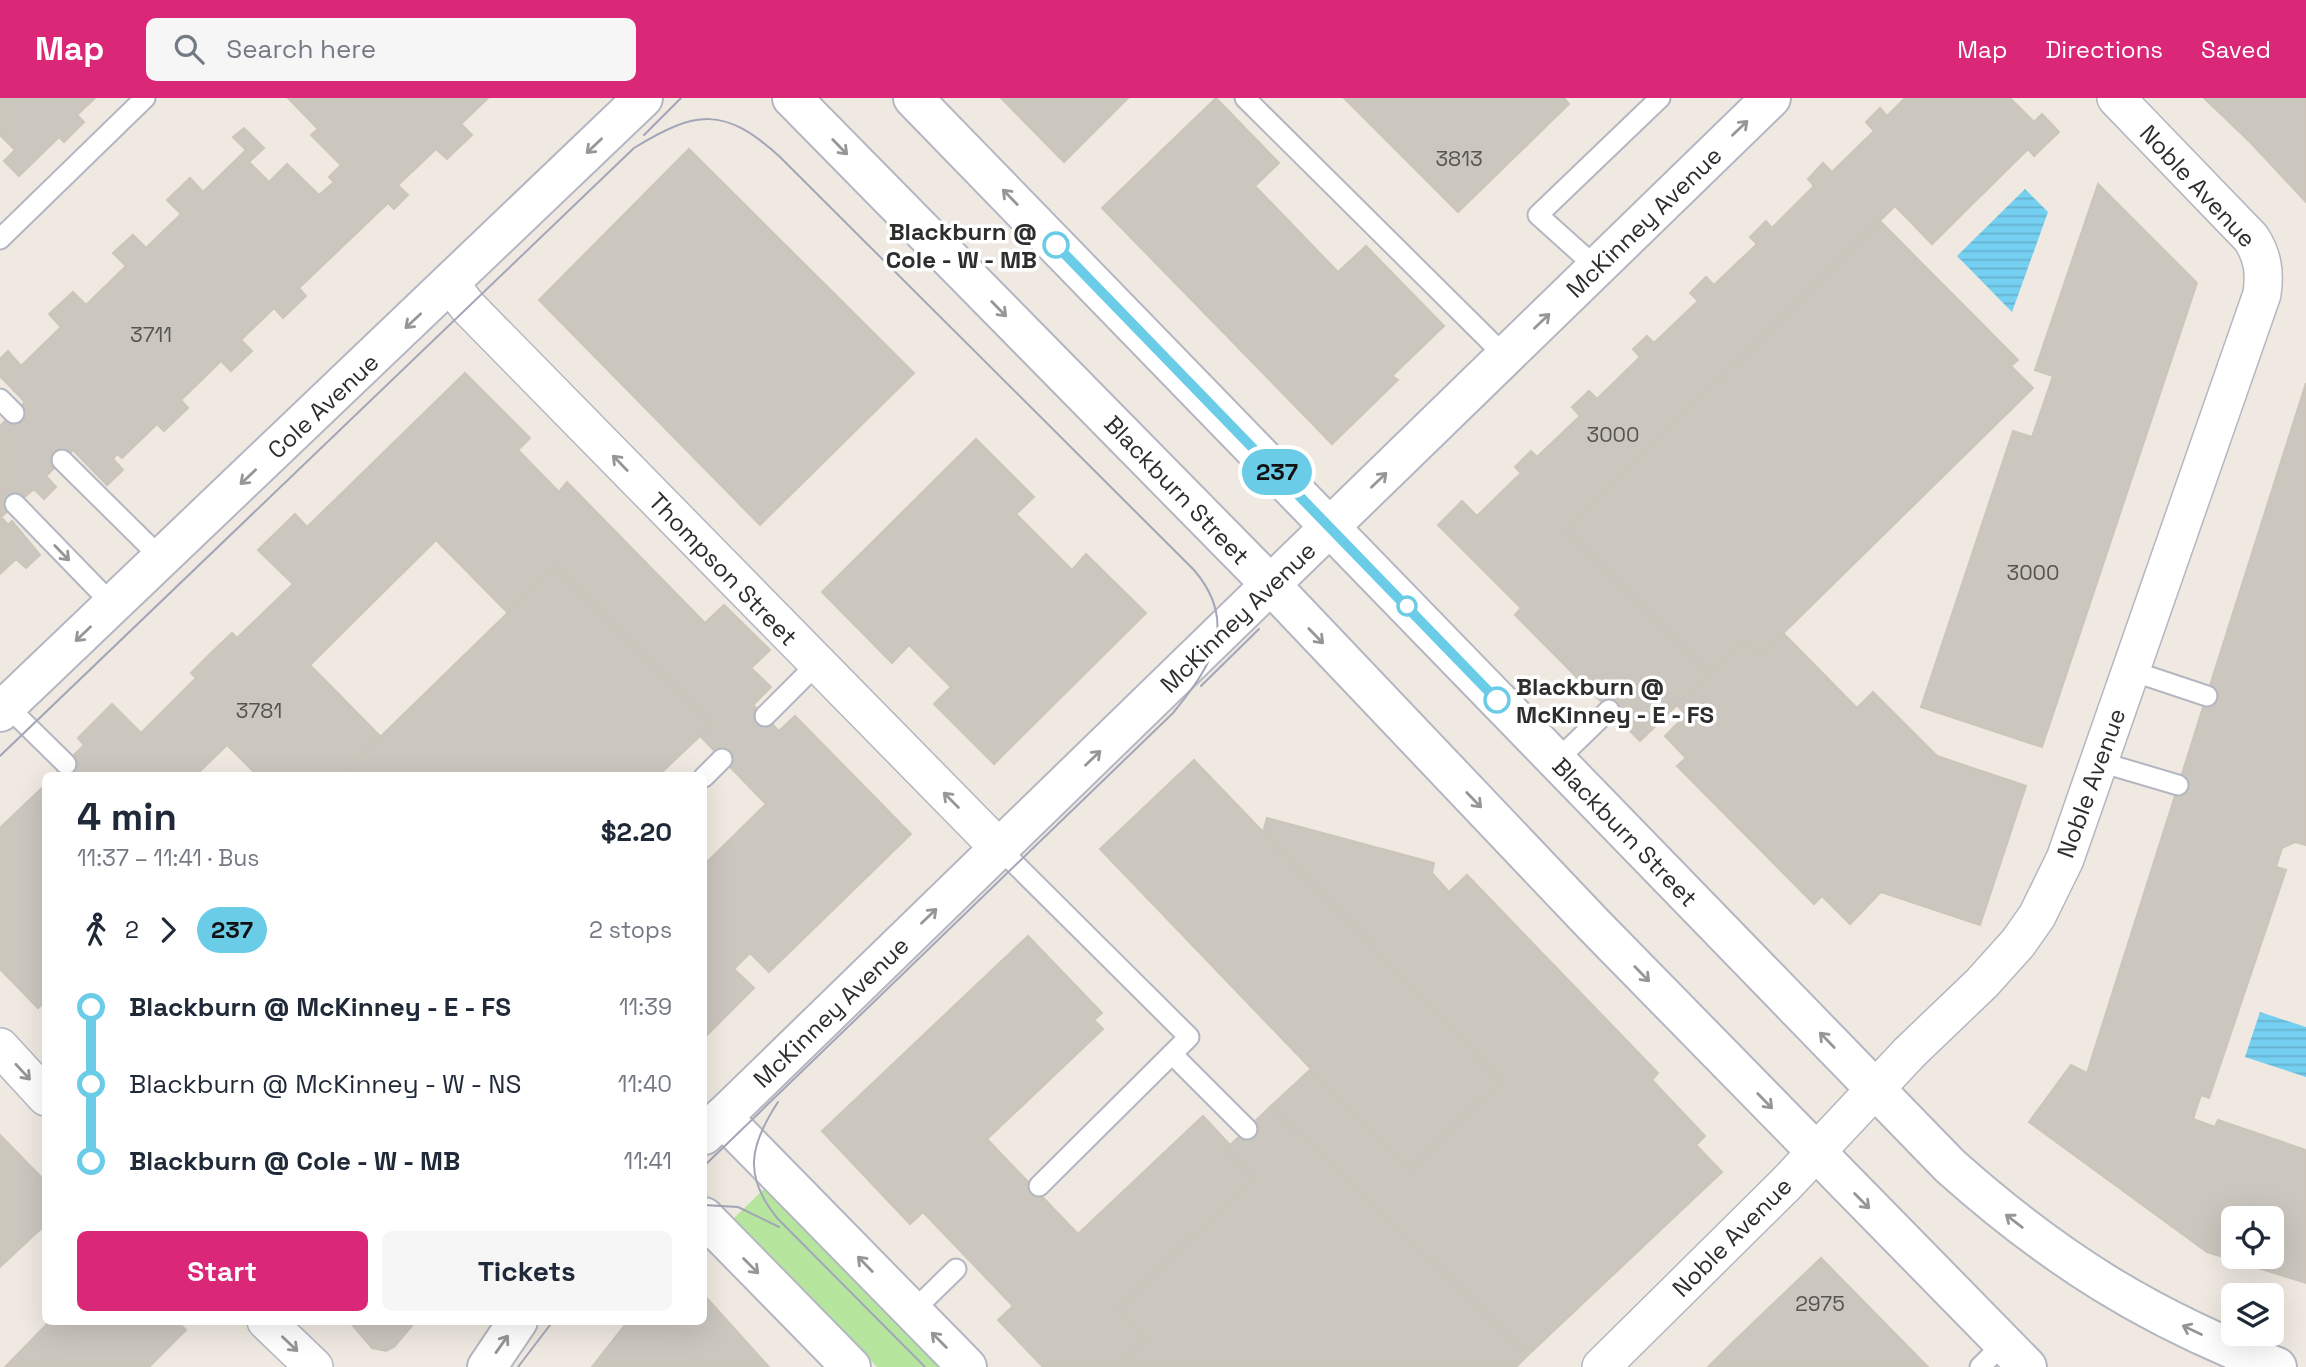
<!DOCTYPE html>
<meta charset="utf-8">
<style>
body{margin:0;font-family:"Space Grotesk",sans-serif;background:#f6f6f7;color:#1f2937;height:100vh;display:flex;flex-direction:column;font-size:26px;white-space:nowrap}
*{box-sizing:border-box;margin:0}
p{font-size:23px;color:#747a83}
.icon{flex:none;width:38px;height:38px;fill:none;stroke:currentColor;stroke-width:2;stroke-linecap:round;stroke-linejoin:round}
.map{position:relative;flex:1;overflow:hidden}
.side{position:absolute;left:42px;top:674px;width:665px;height:553px;display:flex;flex-direction:column;background:#fff;border-radius:10px;box-shadow:0 7px 28px #0002}
.side>*{flex:none}
.badge{padding:0 14px;border-radius:23px;font-size:24px;line-height:46px}
.fabs{position:absolute;left:2221px;top:1108px;display:grid;gap:14px}
.fabs a{display:grid;place-items:center;width:63px;height:63px;border-radius:10px;background:#fff;box-shadow:0 7px 28px #0002;font-size:35px}
.map>.badge{position:absolute;translate:-50% -50%;box-shadow:0 0 0 4px #fff}
.legs{display:flex;align-items:center;gap:10px;height:77px;padding:0 35px;font-size:23px}
.legs p{margin-inline-start:auto}
.overview{display:flex;align-items:center;justify-content:space-between;height:119px;padding:0 35px}
h1{font-size:38px;font-weight:800;line-height:52px}
.button{display:flex;gap:14px;margin-top:auto;padding:14px 35px}
.button a{flex:1;height:80px;border-radius:10px;background:#db2777;color:#fff;font-size:28px;font-weight:800;line-height:80px;text-align:center}
.button a+a{background:#f6f6f7;color:#1f2937}
ul{padding:0 35px;list-style:none}
li{display:flex;align-items:center;gap:24px;height:77px;font-size:26px}
li i{display:grid;place-items:center;width:10px;height:100%;margin:0 9px;background:currentColor}
li i::after{content:'';width:18px;height:18px;margin:-9px;border:5px solid;border-radius:50%;background:#fff}
li p{margin-inline-start:auto}
li:first-child i{background:linear-gradient(#0000 50%,currentColor 0)}
li:last-child i{background:linear-gradient(currentColor 50%,#0000 0)}
header{display:flex;align-items:center;gap:42px;box-sizing:border-box;height:98px;padding:0 35px;background:#db2777;color:#fff}
header strong{font-size:33px}
nav{display:flex;gap:38px;margin-inline-start:auto;font-size:24px}
.search{width:490px;height:63px;background:#f6f6f7;display:flex;align-items:center;gap:18px;box-sizing:border-box;padding:0 24px;border-radius:10px;color:#747a83;font-size:26px}
.map>svg:first-child{display:block}
.grass{fill:#b6e59e}
.water{fill:url(#water-rules)}
.building{fill:#cbc7bf;stroke:#cbc5ba;stroke-width:2;fill-rule:evenodd}
.lines{fill:none;stroke-linecap:round;stroke-linejoin:round}
.service-casing{stroke:#b4b7c1;stroke-width:23}
.minor-casing{stroke:#b4b7c1;stroke-width:40}
.tertiary-casing{stroke:#b4b7c1;stroke-width:42}
.service{stroke:#fff;stroke-width:19}
.minor{stroke:#fff;stroke-width:37}
.tertiary{stroke:#fff;stroke-width:38}
.tram{stroke:#a3a6b8;stroke-width:2}
.oneway{stroke:#969696}
.line-1-casing{stroke:#fff;stroke-width:16}
.line-1{stroke:#6bcce7;stroke-width:10}
.stop-1-dot{fill:#fff;stroke:#6bcce7;stroke-width:3.5}
.labels{text-anchor:middle;dominant-baseline:central;stroke-width:7;stroke-linejoin:round;paint-order:stroke}
.number-label{font-size:21px;fill:#555452}
.street-label{font-size:24px;fill:#2e2e2e;stroke:#fff}
.stop-label{font-size:24px;font-weight:bold;fill:#2e2e2e;stroke:#fff;text-anchor:end}
</style>
<header>
<strong>Map</strong>
<div class="search"><svg class="icon" aria-label="search" viewBox="0 0 24 24"><circle cx="10" cy="10" r="6"/><path d="M15 15l6 6"/></svg>Search here</div>
<nav><a>Map</a><a>Directions</a><a>Saved</a></nav>
</header>
<div class="map">
<svg width="2306" height="1269" viewBox="0 0 2306 1269">
<defs>
<pattern id="water-rules" width="6" height="5" patternUnits="userSpaceOnUse" patternTransform="scale(1.75)"><rect width="6" height="5" fill="#75cff0"/><path d="M0 2.5h6" fill="none" stroke="#66b2ce"/></pattern>
</defs>
<rect width="100%" height="100%" fill="#efe9e1"/>
<path class="grass" d="M 765,1090 L 942,1269 L 877,1269 L 732,1122 Z"/>
<g class="water">
<path d="M 2025,91 L 2048,114 L 2012,214 L 1957,158 Z"/>
<path d="M 2260,914 L 2306,929 L 2306,979 L 2245,959 Z"/>
</g>
<g class="building">
<path d="M 0,0 L 95,0 L 77,17 L 84,24 L 64,44 L 59,39 L 19,78 L 4,63 L 15,52 L 0,37 Z"/>
<path d="M 288,0 L 488,0 L 461,26 L 472,37 L 447,61 L 436,51 L 398,87 L 408,97 L 394,111 L 388,105 L 299,190 L 306,198 L 283,220 L 274,210 L 241,242 L 252,253 L 231,273 L 221,263 L 181,302 L 188,310 L 164,333 L 157,326 L 122,360 L 117,356 L 113,361 L 123,372 L 107,387 L 73,352 L 46,378 L 56,389 L 44,401 L 34,391 L 1,419 L 8,427 L 12,423 L 40,457 L 26,470 L 16,461 L 0,476 L 0,328 L 25,304 L 0,278 L 0,261 L 8,253 L 21,268 L 61,229 L 49,216 L 73,194 L 86,207 L 126,168 L 113,155 L 133,137 L 146,150 L 181,116 L 167,102 L 190,80 L 203,94 L 246,52 L 233,39 L 244,30 L 264,50 L 249,64 L 269,84 L 287,66 L 319,97 L 334,84 L 329,79 L 341,67 L 311,37 L 318,31 Z"/>
<path d="M 1001,0 L 1128,0 L 1064,64 Z"/>
<path d="M 1216,0 L 1279,65 L 1255,88 L 1338,174 L 1366,148 L 1444,228 L 1392,278 L 1398,282 L 1332,346 L 1102,110 Z"/>
<path d="M 1344,0 L 1564,0 L 1569,6 L 1458,114 Z"/>
<path d="M 1905,0 L 2010,0 L 2034,24 L 2042,16 L 2059,34 L 2034,58 L 2028,51 L 1932,146 L 1895,108 L 1565,432 L 1709,576 L 1640,643 L 1515,517 L 1521,510 L 1438,427 L 1462,403 L 1477,418 L 1521,375 L 1515,369 L 1531,353 L 1537,359 L 1580,318 L 1572,309 L 1589,293 L 1597,301 L 1640,259 L 1633,251 L 1647,238 L 1654,245 L 1698,203 L 1690,195 L 1706,179 L 1714,187 L 1757,146 L 1750,139 L 1766,123 L 1772,130 L 1814,88 L 1808,81 L 1823,65 L 1832,74 L 1874,33 L 1866,24 L 1880,10 L 1887,18 Z"/>
<path d="M 2204,0 L 2306,0 L 2305,103 L 2251,45 Z"/>
<path d="M 689,51 L 914,275 L 760,427 L 539,202 Z"/>
<path d="M 2098,86 L 2197,185 L 2042,649 L 1921,609 L 2013,333 L 2032,339 L 2053,278 L 2035,272 Z"/>
<path d="M 1880,123 L 2018,262 L 2011,268 L 2033,290 L 1760,558 L 1743,542 L 1709,576 L 1565,432 Z"/>
<path d="M 465,275 L 530,340 L 518,352 L 559,394 L 567,384 L 705,525 L 724,507 L 770,552 L 751,570 L 771,589 L 753,607 L 779,633 L 795,618 L 911,736 L 769,874 L 750,855 L 734,871 L 754,890 L 704,940 L 704,767 L 766,706 L 700,638 L 711,627 L 556,468 L 508,515 L 436,442 L 310,567 L 381,639 L 341,677 L 257,677 L 227,647 L 196,677 L 54,677 L 84,647 L 78,640 L 112,606 L 141,635 L 196,580 L 191,575 L 211,555 L 232,535 L 237,540 L 293,486 L 258,452 L 295,416 L 307,429 Z"/>
<path d="M 2306,285 L 2306,747 L 2295,744 L 2282,750 L 2276,769 L 2286,772 L 2209,1000 L 2201,997 L 2193,1021 L 2215,1029 L 2218,1022 L 2306,1052 L 2306,1185 L 2207,1154 L 2029,1024 L 2071,967 L 2087,975 ZM 2233,1120 L 2272,1120 L 2272,1158 L 2233,1158 Z"/>
<path d="M 976,341 L 1034,399 L 1016,416 L 1072,472 L 1086,456 L 1146,515 L 994,666 L 934,606 L 951,589 L 909,547 L 892,565 L 822,494 Z"/>
<path d="M 556,468 L 711,627 L 700,638 L 659,677 L 341,677 Z"/>
<path d="M 1783,535 L 1857,610 L 1873,594 L 1937,658 L 2026,688 L 1980,827 L 1881,794 L 1850,826 L 1822,798 L 1814,806 L 1677,668 L 1686,660 L 1665,638 L 1686,617 L 1677,607 L 1743,542 L 1760,558 Z"/>
<path d="M 1194,662 L 1502,983 L 1408,1072 L 1100,751 Z"/>
<path d="M 46,686 L 46,903 L 38,910 L 0,871 L 0,730 Z"/>
<path d="M 1267,720 L 1434,765 L 1432,775 L 1449,794 L 1467,777 L 1658,975 L 1652,982 L 1705,1038 L 1696,1047 L 1722,1074 L 1528,1257 L 1271,1008 L 1311,971 L 1408,1072 L 1502,983 L 1263,734 Z"/>
<path d="M 1028,838 L 1102,915 L 1094,922 L 1103,931 L 987,1041 L 1078,1136 L 1203,1018 L 1230,1047 L 1226,1051 L 1254,1081 L 1118,1210 L 1147,1239 L 1127,1257 L 1138,1269 L 1043,1269 L 998,1222 L 1013,1208 L 923,1114 L 910,1126 L 822,1033 Z"/>
<path d="M 1271,1008 L 1528,1257 L 1516,1269 L 1138,1269 L 1127,1257 L 1147,1239 L 1118,1210 L 1254,1081 L 1226,1051 Z"/>
<path d="M 0,1037 L 46,1084 L 46,1126 L 0,1169 Z"/>
<path d="M 1821,1160 L 1928,1269 L 1708,1269 L 1728,1249 Z"/>
<path d="M 704,1197 L 769,1269 L 592,1269 L 628,1223 L 704,1223 Z"/>
<path d="M 50,1223 L 177,1223 L 186,1232 L 149,1269 L 5,1269 Z"/>
<path d="M 349,1223 L 416,1223 L 394,1249 L 386,1253 L 372,1250 Z"/>
</g>
<g class="lines">
<defs>
<g id="service">
<path d="M 1245,0 L 1506,259"/>
<path d="M 0,141 L 145,0"/>
<path d="M 1597,170 L 1538,117 L 1660,0"/>
<path d="M 0,301 L 14,315"/>
<path d="M 62,362 L 162,461"/>
<path d="M 15,406 L 113,507"/>
<path d="M 2132,573 L 2207,598"/>
<path d="M 7,608 L 66,666"/>
<path d="M 765,618 L 816,567"/>
<path d="M 1556,663 L 1609,612"/>
<path d="M 2100,664 L 2178,687"/>
<path d="M 704,679 L 722,661"/>
<path d="M 999,750 L 1189,939 L 1039,1088"/>
<path d="M 1172,956 L 1247,1031"/>
<path d="M 912,1214 L 956,1171"/>
<path d="M 1980,1269 L 2003,1246"/>
</g>
<g id="minor">
<path d="M 451,187 L 468,209 L 999,750"/>
<path d="M 0,949 L 46,999"/>
<path d="M 266,1223 L 314,1269"/>
<path d="M 1601,1269 L 1786,1086 L 1910,954 L 1982,885 L 2018,845 L 2037,818 L 2065,761 L 2262,196 C 2265,175 2263,158 2251,140 L 2116,0"/>
</g>
<g id="tertiary">
<path d="M 792,0 L 1271,487 L 1594,827 L 2027,1269"/>
<path d="M 913,0 L 1950,1068 C 2053,1160 2148,1220 2277,1269"/>
<path d="M 0,614 L 643,0"/>
<path d="M 722,1019 L 967,1269"/>
<path d="M 704,1037 L 1771,0"/>
<path d="M 704,1119 L 851,1269"/>
<path d="M 487,1269 L 518,1223"/>
</g>
</defs>
<use href="#service" class="service-casing"/>
<use href="#minor" class="minor-casing"/>
<use href="#tertiary" class="tertiary-casing"/>
<use href="#service" class="service"/>
<use href="#minor" class="minor"/>
<use href="#tertiary" class="tertiary"/>
<g class="tram">
<path d="M 644,37 L 681,0"/>
<path d="M 1201,588 L 1259,531"/>
<path d="M 0,658 L 634,50 C 696,12 724,8 780,59 L 1194,472 C 1240,526 1211,568 1173,615 L 704,1068"/>
<path d="M 778,1004 C 749,1048 743,1079 778,1121 L 925,1269"/>
<path d="M 704,1107 L 738,1109 L 779,1129"/>
<path d="M 518,1269 L 553,1223"/>
</g>
</g>
<defs><path id="oneway-shaft" d="M-6 0H5M1.5-3L5.5 0L1.5 3" fill="none" stroke-width="1.6" stroke-linecap="round" stroke-linejoin="round" transform="scale(1.75)"/></defs>
<g class="oneway">
<use href="#oneway-shaft" transform="translate(1740 30) rotate(-44)"/>
<use href="#oneway-shaft" transform="translate(594 48) rotate(136)"/>
<use href="#oneway-shaft" transform="translate(840 49) rotate(46)"/>
<use href="#oneway-shaft" transform="translate(1010 99) rotate(-134)"/>
<use href="#oneway-shaft" transform="translate(999 211) rotate(46)"/>
<use href="#oneway-shaft" transform="translate(413 223) rotate(137)"/>
<use href="#oneway-shaft" transform="translate(1542 223) rotate(-44)"/>
<use href="#oneway-shaft" transform="translate(620 365) rotate(-134)"/>
<use href="#oneway-shaft" transform="translate(248 379) rotate(137)"/>
<use href="#oneway-shaft" transform="translate(1379 382) rotate(-44)"/>
<use href="#oneway-shaft" transform="translate(62 455) rotate(46)"/>
<use href="#oneway-shaft" transform="translate(83 536) rotate(136)"/>
<use href="#oneway-shaft" transform="translate(1316 538) rotate(46)"/>
<use href="#oneway-shaft" transform="translate(1093 660) rotate(-44)"/>
<use href="#oneway-shaft" transform="translate(951 702) rotate(-135)"/>
<use href="#oneway-shaft" transform="translate(1474 702) rotate(46)"/>
<use href="#oneway-shaft" transform="translate(929 818) rotate(-44)"/>
<use href="#oneway-shaft" transform="translate(1642 876) rotate(46)"/>
<use href="#oneway-shaft" transform="translate(1827 942) rotate(-134)"/>
<use href="#oneway-shaft" transform="translate(23 974) rotate(47)"/>
<use href="#oneway-shaft" transform="translate(1765 1003) rotate(46)"/>
<use href="#oneway-shaft" transform="translate(1862 1103) rotate(45)"/>
<use href="#oneway-shaft" transform="translate(2014 1123) rotate(-142)"/>
<use href="#oneway-shaft" transform="translate(865 1166) rotate(-134)"/>
<use href="#oneway-shaft" transform="translate(751 1168) rotate(45)"/>
<use href="#oneway-shaft" transform="translate(2192 1232) rotate(-155)"/>
<use href="#oneway-shaft" transform="translate(939 1242) rotate(-135)"/>
<use href="#oneway-shaft" transform="translate(290 1246) rotate(44)"/>
<use href="#oneway-shaft" transform="translate(502 1246) rotate(-55)"/>
</g>
<g class="lines">
<defs>
<path id="line-1" d="M 1056,147 L 1497,602"/>
</defs>
<use href="#line-1" class="line-1-casing"/>
<use href="#line-1" class="line-1"/>
</g>
<g class="stop-1-dot">
<circle cx="1056" cy="147" r="12"/>
<circle cx="1407" cy="508" r="9"/>
<circle cx="1497" cy="602" r="12"/>
</g>
<g class="labels">
<g class="number-label">
<text x="1459" y="60">3813</text>
<text x="151" y="236">3711</text>
<text x="1613" y="336">3000</text>
<text x="2033" y="474">3000</text>
<text x="259" y="612">3781</text>
<text x="1820" y="1205">2975</text>
</g>
<g class="street-label">
<text transform="translate(2198 88) rotate(47)">Noble Avenue</text>
<text transform="translate(1644 124) rotate(-44)">McKinney Avenue</text>
<text transform="translate(323 308) rotate(-43)">Cole Avenue</text>
<text transform="translate(1177 392) rotate(46)">Blackburn Street</text>
<text transform="translate(723 471) rotate(46)">Thompson Street</text>
<text transform="translate(1238 519) rotate(-44)">McKinney Avenue</text>
<text transform="translate(2091 685) rotate(-70)">Noble Avenue</text>
<text transform="translate(1625 734) rotate(46)">Blackburn Street</text>
<text transform="translate(831 914) rotate(-44)">McKinney Avenue</text>
<text transform="translate(1732 1139) rotate(-45)">Noble Avenue</text>
</g>
<g class="stop-label">
<text x="1037" y="133">Blackburn @<tspan x="1037" dy="28">Cole - W - MB</tspan></text>
<text x="1516" y="588" text-anchor="start">Blackburn @<tspan x="1516" dy="28">McKinney - E - FS</tspan></text>
</g>
</g>
</svg>
<div class="fabs">
<a><svg class="icon" aria-label="locate" viewBox="0 0 24 24"><circle cx="12" cy="12" r="6"/><path d="M12 2v4M12 18v4M2 12h4M18 12h4"/></svg></a>
<a><svg class="icon" aria-label="layers" viewBox="0 0 24 24"><path d="M12 4l9 5-9 5-9-5zM3 14l9 5 9-5"/></svg></a>
</div>
<b class="badge" style="left:1277px;top:374px;background:#6bcce7;color:#111">237</b>
<section class="side">
<div class="overview"><div><h1>4 min</h1><p>11:37 – 11:41 · Bus</p></div><b>$2.20</b></div>
<div class="legs"><svg class="icon" aria-label="walk" viewBox="0 0 24 24"><circle cx="13" cy="4" r="2"/><path d="M13 8l-2 6 4 7M11 14l-3 7M7 12l3-4h3l4 4"/></svg>2<svg class="icon" aria-label="forward" viewBox="0 0 24 24"><path d="M9 5l7 7-7 7"/></svg><b class="badge" style="background:#6bcce7;color:#111">237</b><p>2 stops</p></div>
<ul>
<li><i style="color:#6bcce7"></i><b>Blackburn @ McKinney - E - FS</b><p>11:39</p></li>
<li><i style="color:#6bcce7"></i><span>Blackburn @ McKinney - W - NS</span><p>11:40</p></li>
<li><i style="color:#6bcce7"></i><b>Blackburn @ Cole - W - MB</b><p>11:41</p></li>
</ul>
<div class="button"><a>Start</a><a>Tickets</a></div>
</section>
</div>
